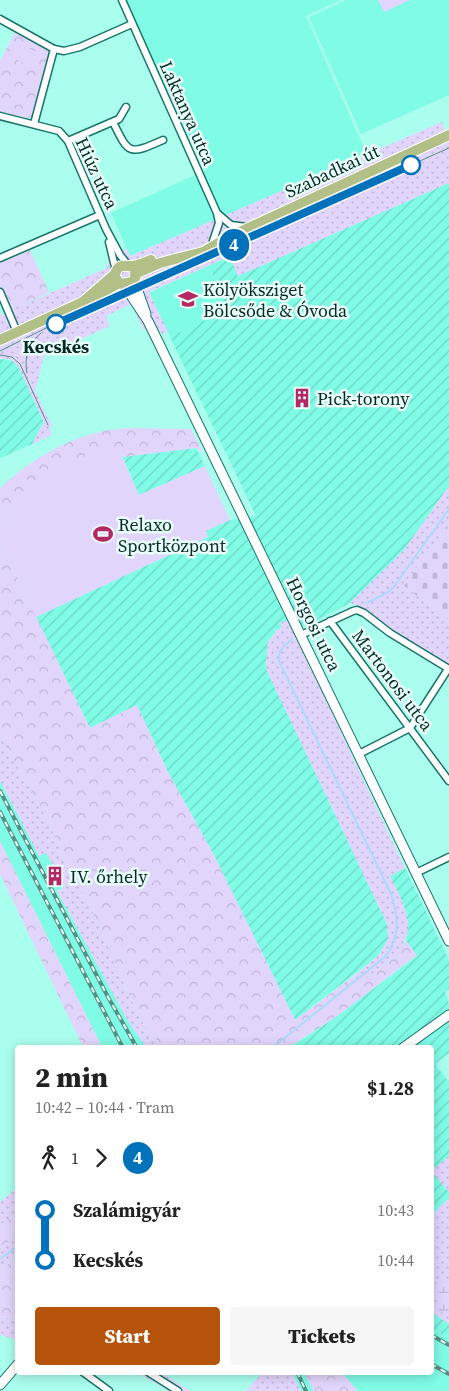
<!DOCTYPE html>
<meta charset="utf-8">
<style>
body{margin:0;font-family:"Source Serif 4",serif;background:#f6f6f6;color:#222;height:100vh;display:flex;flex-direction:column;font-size:19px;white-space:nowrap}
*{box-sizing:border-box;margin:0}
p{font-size:16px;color:#767676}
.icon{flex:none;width:28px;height:28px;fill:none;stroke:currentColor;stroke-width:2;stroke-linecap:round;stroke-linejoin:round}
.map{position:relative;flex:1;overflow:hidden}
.panel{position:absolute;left:15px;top:1045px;width:419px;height:330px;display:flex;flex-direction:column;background:#fff;border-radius:5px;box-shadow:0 2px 12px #0003}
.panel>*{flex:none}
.badge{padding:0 10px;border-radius:16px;font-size:18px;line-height:32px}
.map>.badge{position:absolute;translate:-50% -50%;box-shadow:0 0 0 2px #fff}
.legs{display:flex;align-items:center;gap:8px;height:55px;padding:0 20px;font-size:16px}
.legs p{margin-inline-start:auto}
.headline{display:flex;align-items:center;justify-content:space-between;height:85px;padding:0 20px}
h1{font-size:28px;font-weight:800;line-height:38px}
.primary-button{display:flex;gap:10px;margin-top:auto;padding:10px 20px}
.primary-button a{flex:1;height:58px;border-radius:5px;background:#b45309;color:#fff;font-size:20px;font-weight:800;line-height:58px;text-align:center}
.primary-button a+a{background:#f6f6f6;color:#222}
ul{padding:0 20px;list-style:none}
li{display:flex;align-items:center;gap:18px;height:50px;font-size:19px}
li i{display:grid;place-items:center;width:8px;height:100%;margin:0 6px;background:currentColor}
li i::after{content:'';width:12px;height:12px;margin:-6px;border:4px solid;border-radius:50%;background:#fff}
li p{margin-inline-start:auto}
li:first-child i{background:linear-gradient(#0000 50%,currentColor 0)}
li:last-child i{background:linear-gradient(currentColor 50%,#0000 0)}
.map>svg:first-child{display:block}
.built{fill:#7ffbe6}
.industrial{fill:url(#industrial-furrows)}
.grass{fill:url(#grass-dots)}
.forest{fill:url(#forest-crowns)}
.wetland{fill:url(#wetland-marsh)}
.cemetery{fill:url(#cemetery-stones)}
.garden{fill:#e2d5fc}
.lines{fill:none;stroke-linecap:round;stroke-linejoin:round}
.stream{stroke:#acdafb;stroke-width:2}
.street-casing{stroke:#187568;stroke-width:9}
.secondary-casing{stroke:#187568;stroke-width:11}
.primary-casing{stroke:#fff;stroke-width:12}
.street{stroke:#fff;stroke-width:6}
.secondary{stroke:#fff;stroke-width:9}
.primary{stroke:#b2bf86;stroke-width:10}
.tram{stroke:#548f85;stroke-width:1}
.rail-casing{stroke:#548f85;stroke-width:4}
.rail{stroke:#e9fdf9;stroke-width:2;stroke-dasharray:5.5;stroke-linecap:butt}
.line-1-casing{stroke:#fff;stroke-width:11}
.line-1{stroke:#0072bc;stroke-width:8}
.stop-1-dot{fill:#fff;stroke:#0072bc;stroke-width:2.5}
.labels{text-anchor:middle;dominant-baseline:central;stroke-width:5;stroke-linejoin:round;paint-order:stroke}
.street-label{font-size:18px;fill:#062b26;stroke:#e9fdf9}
.poi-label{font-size:18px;fill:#062b26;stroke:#e9fdf9;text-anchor:start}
.stop-label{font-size:18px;font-weight:bold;fill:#062b26;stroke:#e9fdf9}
</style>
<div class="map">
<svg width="449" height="1391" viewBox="0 0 449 1391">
<defs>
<pattern id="industrial-furrows" width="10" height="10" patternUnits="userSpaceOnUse" patternTransform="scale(1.25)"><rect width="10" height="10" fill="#7ffbe6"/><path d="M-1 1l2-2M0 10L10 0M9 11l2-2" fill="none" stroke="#6cd7c5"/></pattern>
<pattern id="grass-dots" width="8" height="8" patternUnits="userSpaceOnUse" patternTransform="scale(1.25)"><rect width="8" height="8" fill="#e2d5fc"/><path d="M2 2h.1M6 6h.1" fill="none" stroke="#c0b7d8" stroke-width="1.8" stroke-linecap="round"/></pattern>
<pattern id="forest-crowns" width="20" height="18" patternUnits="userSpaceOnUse" patternTransform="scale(1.25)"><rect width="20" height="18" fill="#e2d5fc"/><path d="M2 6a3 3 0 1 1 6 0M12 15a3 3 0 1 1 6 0" fill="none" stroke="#c0b7d8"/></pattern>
<pattern id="wetland-marsh" width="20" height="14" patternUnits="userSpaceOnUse" patternTransform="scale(1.25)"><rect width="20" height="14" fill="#e2d5fc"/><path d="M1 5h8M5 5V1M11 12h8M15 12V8" fill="none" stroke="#c0b7d8"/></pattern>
<pattern id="cemetery-stones" width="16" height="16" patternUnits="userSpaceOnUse" patternTransform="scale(1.25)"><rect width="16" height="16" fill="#e2d5fc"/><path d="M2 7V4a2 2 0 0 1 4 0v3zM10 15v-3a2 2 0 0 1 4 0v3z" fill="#c0b7d8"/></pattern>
</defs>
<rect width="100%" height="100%" fill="#aafeee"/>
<g class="built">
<path d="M 124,0 L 341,0 L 306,16 L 367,155 L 130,256 L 111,213 L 206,170 Z"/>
<path d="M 346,0 L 449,0 L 449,95 L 361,134 L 309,17 Z"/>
<path d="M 210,265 L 214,279 L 226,305 L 221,313 L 170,337 L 149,293 Z"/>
<path d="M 0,781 L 39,855 L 46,852 L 65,888 L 57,891 L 128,1021 L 146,1047 L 102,1047 L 0,841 Z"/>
<path d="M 431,1329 L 449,1337 L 449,1391 L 358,1391 L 342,1373 L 431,1372 Z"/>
<path d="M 292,1373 L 304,1373 L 314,1391 L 301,1391 Z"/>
</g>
<g class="industrial">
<path d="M 449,183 L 449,486 L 404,550 L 350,603 L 294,632 L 288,620 L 282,627 L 276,631 L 268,642 L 266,666 L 267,671 L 387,924 L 388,939 L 379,955 L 295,1020 L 214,855 L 168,772 L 137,705 L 90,728 L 36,617 L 208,537 L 206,531 L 230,520 L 256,516 L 170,337 L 220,313 L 219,309 L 226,305 L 214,279 L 210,265 L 230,256 L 238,276 Z"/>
<path d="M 0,359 L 10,360 L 16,363 L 19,368 L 44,423 L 32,444 L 0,458 Z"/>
<path d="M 196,448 L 205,466 L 139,495 L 123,457 Z"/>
<path d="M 405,868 L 449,960 L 449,989 L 445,991 L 449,1004 L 449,1053 L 435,1064 L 448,1081 L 449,1080 L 449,1337 L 431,1329 L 431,1048 L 289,1048 L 336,1017 L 417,956 L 406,941 L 408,922 L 402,902 L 390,876 Z"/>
</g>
<g class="grass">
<path d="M 442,122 L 449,140 L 449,183 L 238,276 L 230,256 L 149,292 L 168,332 L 162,334 L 156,325 L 144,331 L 131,304 L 106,316 L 110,326 L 44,356 L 35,391 L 52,426 L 49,428 L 52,435 L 32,444 L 44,422 L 19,368 C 14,361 9,358 0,359 L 0,315 L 107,268 L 109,256 L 127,249 L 130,256 Z"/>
<path d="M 449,486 L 449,523 L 404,586 L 449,619 L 449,665 L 383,624 L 369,611 L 350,603 L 404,550 Z"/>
<path d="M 288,620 L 405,868 L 390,876 C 397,890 406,906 408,922 C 411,951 376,971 357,985 L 351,978 L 379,955 L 388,939 L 387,924 L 267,671 L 266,666 L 268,642 L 276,632 L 275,631 L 282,627 L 280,623 Z"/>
<path d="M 0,736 L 51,826 L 64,862 L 90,906 L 140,1019 L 163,1047 L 146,1047 L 128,1021 L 57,891 L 65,887 L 46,853 L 39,856 L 0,781 Z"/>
<path d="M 449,1156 L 449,1192 L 431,1171 Z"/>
<path d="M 17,1188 L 17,1212 L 0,1225 L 0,1202 Z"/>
<path d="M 449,1198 L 449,1324 L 431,1312 L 431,1215 Z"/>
<path d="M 17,1235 L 17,1257 L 0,1271 L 0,1248 Z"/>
<path d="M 0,1317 L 17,1320 L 17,1340 L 0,1335 Z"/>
<path d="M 138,1373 L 162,1373 L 190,1391 L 169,1391 Z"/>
<path d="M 262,1373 L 292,1373 L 301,1391 L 246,1391 Z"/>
</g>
<g class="forest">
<path d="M 16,30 L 46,46 L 48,50 L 48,55 L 34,112 L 31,117 L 28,118 L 0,112 L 0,61 Z"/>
<path d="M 30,250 L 49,292 L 10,311 L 0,286 L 0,263 Z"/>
<path d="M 128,428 L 191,429 L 204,453 L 196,448 L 123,457 L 119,450 L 12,507 L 0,525 L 0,488 C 29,461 65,439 104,431 C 112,429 120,429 128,428 Z"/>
<path d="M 0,542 L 90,728 L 137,705 L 168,772 L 214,855 L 295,1020 L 351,978 L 357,985 L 389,962 L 406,941 L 417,955 L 336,1017 L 289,1047 L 163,1047 L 140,1019 L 90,906 L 64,862 L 51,826 L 0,736 Z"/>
<path d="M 0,841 L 102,1047 L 83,1047 L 0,874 Z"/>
<path d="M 17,1212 L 17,1235 L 0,1248 L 0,1225 Z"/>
<path d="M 17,1257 L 17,1320 L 0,1317 L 0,1271 Z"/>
<path d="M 304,1373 L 342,1373 L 358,1391 L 314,1391 Z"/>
</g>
<path class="wetland" d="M 436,1280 L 449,1283 L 449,1317 L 431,1305 L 431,1282 Z"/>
<path class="cemetery" d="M 449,523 L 449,619 L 404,586 Z"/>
<g class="garden">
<path d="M 378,0 L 410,0 L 384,12 Z"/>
<path d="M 15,41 L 42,55 L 35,69 L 8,55 Z"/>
<path d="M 119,450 L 139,495 L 205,466 L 230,520 L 206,531 L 208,537 L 36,617 L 0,542 L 0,525 L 12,507 L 41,479 L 60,466 L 89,455 Z"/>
</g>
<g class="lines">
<g class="stream">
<path d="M 367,603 L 388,592 L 393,588 L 449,509"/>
<path d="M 272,1048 L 386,956 C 401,937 398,915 391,894 L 279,661 C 277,651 285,645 292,639"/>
<path d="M 0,1259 L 18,1246"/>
</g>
<defs>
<g id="street">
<path d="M 122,0 L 217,213 L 219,223 L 213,241"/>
<path d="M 0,19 L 54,49 L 64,51 L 80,47 L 132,24"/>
<path d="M 0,116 L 59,131 L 68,141 L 106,229 L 120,255 L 128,265"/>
<path d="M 113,122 C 129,155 129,155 163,140"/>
<path d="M 34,124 L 54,49"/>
<path d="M 68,141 L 119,119 L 126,107"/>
<path d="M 218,214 L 231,225 L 246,227"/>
<path d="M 109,242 L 116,271"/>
<path d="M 0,258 L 100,215"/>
<path d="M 0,292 L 17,332"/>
<path d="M 330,621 L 449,781"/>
<path d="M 301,635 L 353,611 L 357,610 L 364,613 L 390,633 L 449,669"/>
<path d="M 359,754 L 410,728 L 448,669"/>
<path d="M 416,873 L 449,857"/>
<path d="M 83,1372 L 109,1391"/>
<path d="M 148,1372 L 178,1391"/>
</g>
<g id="secondary">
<path d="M 134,280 L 146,314"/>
<path d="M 124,285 L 148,321 L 449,941"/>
<path d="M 403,1048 L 449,1015"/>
<path d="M 0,1385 L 18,1364"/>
</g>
<g id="primary">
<path d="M 135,274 L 160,263 L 203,252 L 229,237 L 449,135"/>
<path d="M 116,278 L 118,282 L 122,284 L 132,282 C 136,278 137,273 134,268"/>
<path d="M 84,301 L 115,274 C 118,264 123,266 131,266 C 138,266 146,262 151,260"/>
<path d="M 0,340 L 98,295 L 119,283"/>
</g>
</defs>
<use href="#street" class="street-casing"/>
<use href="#secondary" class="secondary-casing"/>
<use href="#primary" class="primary-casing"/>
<use href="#street" class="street"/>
<use href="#secondary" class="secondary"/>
<use href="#primary" class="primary"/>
<g class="tram">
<path d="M 0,351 L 48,327 L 449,148"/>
<path d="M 0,355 L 12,357 L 20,364 L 48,425"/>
<path d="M 27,373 C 24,357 28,344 41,333"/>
</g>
<defs>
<g id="rail">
<path d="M 0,791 L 108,997 L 137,1048"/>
<path d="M 0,812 L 123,1048"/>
<path d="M 431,1335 L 449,1345"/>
<path d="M 431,1364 L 449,1374"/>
<path d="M 297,1372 L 306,1391"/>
</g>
</defs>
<use href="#rail" class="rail-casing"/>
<use href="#rail" class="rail"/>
</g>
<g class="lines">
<defs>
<path id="line-1" d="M 56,324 L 411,165"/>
</defs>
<use href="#line-1" class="line-1-casing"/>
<use href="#line-1" class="line-1"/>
</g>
<defs>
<symbol id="school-bare" viewBox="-9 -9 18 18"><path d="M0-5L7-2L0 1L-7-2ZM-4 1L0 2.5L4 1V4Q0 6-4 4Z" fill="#b42863" stroke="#e9fdf9" stroke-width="2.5" paint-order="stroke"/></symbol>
<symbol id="building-bare" viewBox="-9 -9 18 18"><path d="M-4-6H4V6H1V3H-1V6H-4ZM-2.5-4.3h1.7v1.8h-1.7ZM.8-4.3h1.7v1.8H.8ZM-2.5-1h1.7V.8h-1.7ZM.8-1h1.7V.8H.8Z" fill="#b42863" stroke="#e9fdf9" stroke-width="2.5" paint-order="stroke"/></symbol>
<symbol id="stadium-bare" viewBox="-9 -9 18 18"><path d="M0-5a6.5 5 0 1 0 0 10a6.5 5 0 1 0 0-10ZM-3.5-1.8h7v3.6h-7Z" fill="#b42863" stroke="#e9fdf9" stroke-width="2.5" paint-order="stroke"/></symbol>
</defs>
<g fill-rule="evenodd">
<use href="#school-bare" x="174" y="285" width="28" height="28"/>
<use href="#building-bare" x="288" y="384" width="28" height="28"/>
<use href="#stadium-bare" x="89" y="520" width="28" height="28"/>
<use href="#building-bare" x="41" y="862" width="28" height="28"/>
</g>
<g class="stop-1-dot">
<circle cx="411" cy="165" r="9"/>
<circle cx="56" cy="324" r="9"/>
</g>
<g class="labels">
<g class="street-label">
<text transform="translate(188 113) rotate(66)">Laktanya utca</text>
<text transform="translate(332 171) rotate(-25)">Szabadkai út</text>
<text transform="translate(97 173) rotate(65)">Hiúz utca</text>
<text transform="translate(314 624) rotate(64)">Horgosi utca</text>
<text transform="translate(393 680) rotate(53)">Martonosi utca</text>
</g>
<g class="poi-label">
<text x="203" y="289">Kölyöksziget<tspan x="203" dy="21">Bölcsőde &amp; Óvoda</tspan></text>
<text x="317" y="398">Pick-torony</text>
<text x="118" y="524">Relaxo<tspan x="118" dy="21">Sportközpont</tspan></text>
<text x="70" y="876">IV. őrhely</text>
</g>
<g class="stop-label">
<text x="56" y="346">Kecskés</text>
</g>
</g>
</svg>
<b class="badge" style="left:234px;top:245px;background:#0072bc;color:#fff">4</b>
<section class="panel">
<div class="headline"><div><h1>2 min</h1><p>10:42 – 10:44 · Tram</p></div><b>$1.28</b></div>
<div class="legs"><svg class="icon" aria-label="walk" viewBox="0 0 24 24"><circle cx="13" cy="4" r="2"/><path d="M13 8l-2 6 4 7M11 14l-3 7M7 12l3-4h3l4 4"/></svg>1<svg class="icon" aria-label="forward" viewBox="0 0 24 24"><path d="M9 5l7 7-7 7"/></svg><b class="badge" style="background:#0072bc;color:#fff">4</b></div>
<ul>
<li><i style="color:#0072bc"></i><b>Szalámigyár</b><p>10:43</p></li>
<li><i style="color:#0072bc"></i><b>Kecskés</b><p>10:44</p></li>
</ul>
<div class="primary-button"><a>Start</a><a>Tickets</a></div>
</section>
</div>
